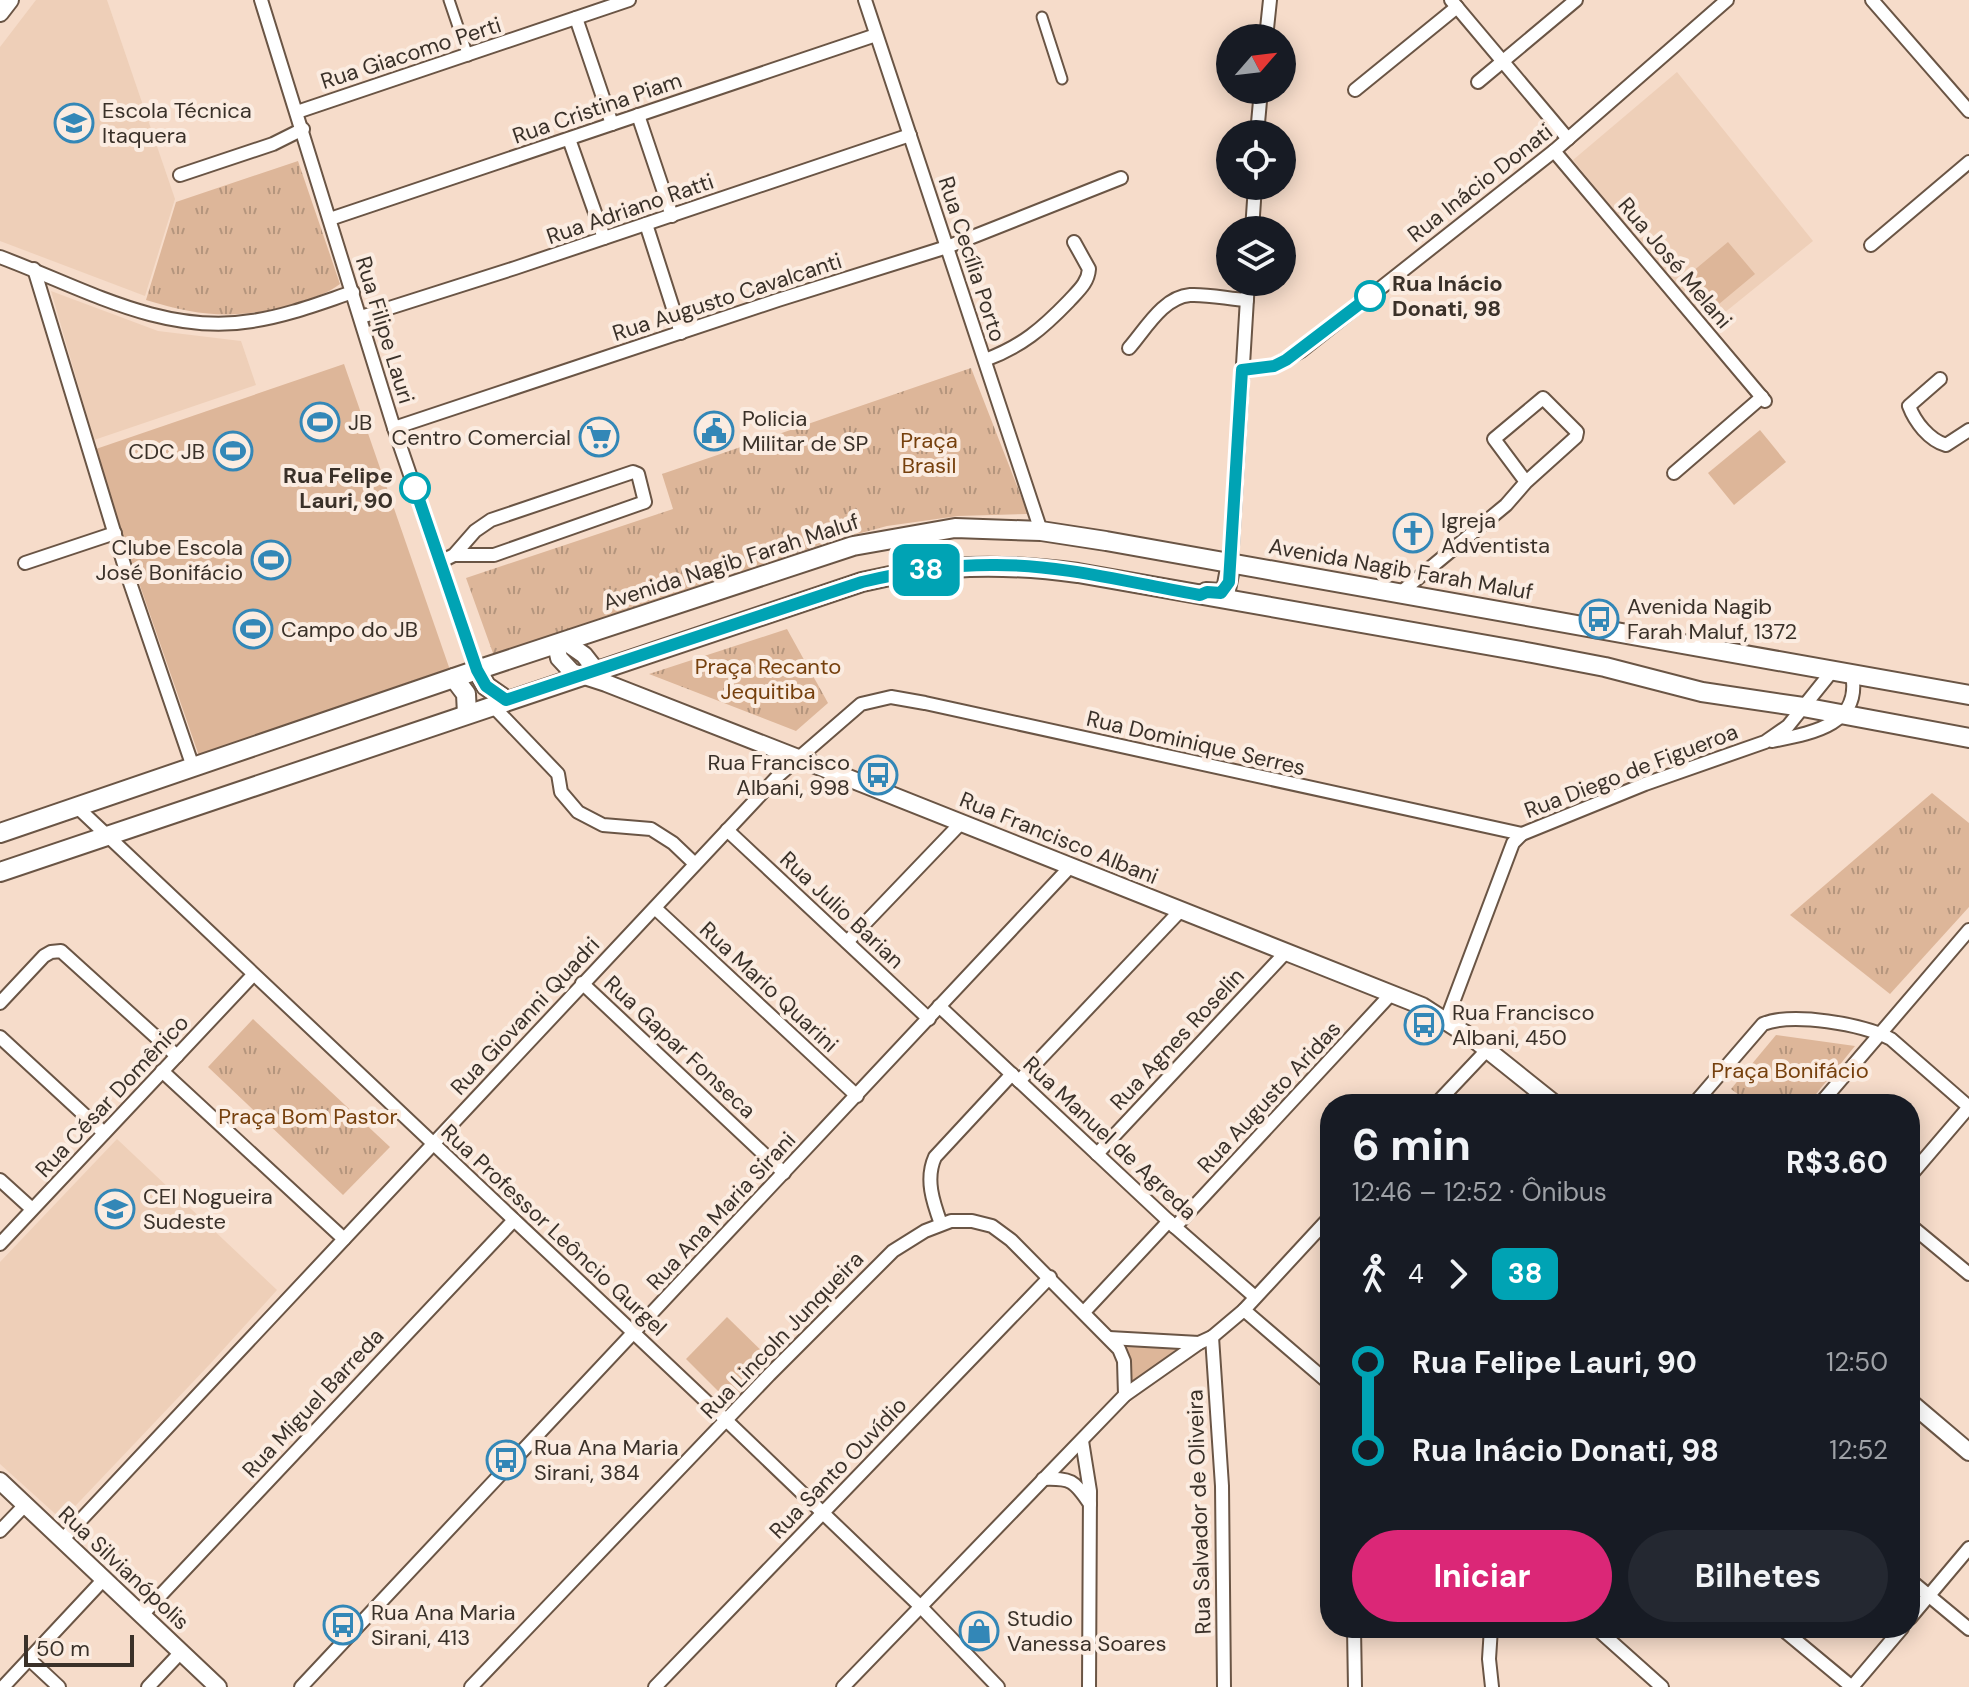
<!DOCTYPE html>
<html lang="pt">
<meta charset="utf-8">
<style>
body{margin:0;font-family:"DM Sans",sans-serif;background:#242831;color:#f1f3f6;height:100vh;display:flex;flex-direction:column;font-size:30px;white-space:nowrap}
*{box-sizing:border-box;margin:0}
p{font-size:26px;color:#9ea1a6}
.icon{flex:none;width:44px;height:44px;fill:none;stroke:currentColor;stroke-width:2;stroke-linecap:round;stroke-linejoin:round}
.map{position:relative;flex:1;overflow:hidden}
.side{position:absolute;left:1320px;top:1094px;width:600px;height:544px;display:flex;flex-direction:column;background:#171b24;border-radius:32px;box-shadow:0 4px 20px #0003}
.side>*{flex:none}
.badge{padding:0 16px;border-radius:12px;font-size:28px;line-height:52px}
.needle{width:52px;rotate:62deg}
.tools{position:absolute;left:1216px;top:24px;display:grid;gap:16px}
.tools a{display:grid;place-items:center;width:80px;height:80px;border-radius:50%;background:#171b24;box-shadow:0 4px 20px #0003;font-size:40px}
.scale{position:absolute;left:24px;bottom:20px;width:110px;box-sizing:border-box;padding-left:8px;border:4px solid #3a3129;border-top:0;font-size:22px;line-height:28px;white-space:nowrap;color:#3a3129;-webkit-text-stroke:6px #fbece1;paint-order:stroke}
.map>.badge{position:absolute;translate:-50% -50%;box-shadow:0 0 0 4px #fff}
.legs{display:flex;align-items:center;gap:12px;height:88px;padding:0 32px;font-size:26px}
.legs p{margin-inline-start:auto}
.head{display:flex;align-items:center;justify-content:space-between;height:136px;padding:0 32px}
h1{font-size:44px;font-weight:700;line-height:60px}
.primary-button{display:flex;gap:16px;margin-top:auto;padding:16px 32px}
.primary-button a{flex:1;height:92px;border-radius:48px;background:#db2777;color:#fff;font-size:32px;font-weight:700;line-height:92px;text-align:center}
.primary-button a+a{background:#242831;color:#f1f3f6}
ul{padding:0 32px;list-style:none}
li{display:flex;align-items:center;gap:28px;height:88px;font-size:30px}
li i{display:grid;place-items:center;width:12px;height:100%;margin:0 10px;background:currentColor}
li i::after{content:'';width:20px;height:20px;margin:-10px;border:6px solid;border-radius:50%;background:#171b24}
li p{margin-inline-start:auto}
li:first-child i{background:linear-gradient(#0000 50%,currentColor 0)}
li:last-child i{background:linear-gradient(currentColor 50%,#0000 0)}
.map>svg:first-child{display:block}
.built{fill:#eecfb8}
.green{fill:#ddb699}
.park{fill:url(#park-tufts)}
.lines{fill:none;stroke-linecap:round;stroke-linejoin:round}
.pedestrian-casing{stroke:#6a5545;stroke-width:13}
.minor-casing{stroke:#6a5545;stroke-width:16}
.tertiary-casing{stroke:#6a5545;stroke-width:20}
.secondary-casing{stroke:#6a5545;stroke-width:22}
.pedestrian{stroke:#fff;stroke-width:9}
.minor{stroke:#fff;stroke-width:12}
.tertiary{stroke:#fff;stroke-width:16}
.secondary{stroke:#fff;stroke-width:18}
.line-1-casing{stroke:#fff;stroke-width:18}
.line-1{stroke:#00a3b4;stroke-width:12}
.stop-1-dot{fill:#fff;stroke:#00a3b4;stroke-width:4}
.labels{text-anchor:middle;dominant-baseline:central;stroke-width:8;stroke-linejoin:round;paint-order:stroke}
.street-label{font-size:22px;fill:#3a3129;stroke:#fbece1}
.poi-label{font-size:22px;fill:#3a3129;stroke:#fbece1;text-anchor:start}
.stop-label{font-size:22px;font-weight:bold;fill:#3a3129;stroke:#fbece1;text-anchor:start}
.park-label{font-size:22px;fill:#76400d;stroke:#fbece1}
</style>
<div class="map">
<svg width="1969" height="1687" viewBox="0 0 1969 1687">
<defs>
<pattern id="park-tufts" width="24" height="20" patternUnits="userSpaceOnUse" patternTransform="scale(2)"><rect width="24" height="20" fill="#ddb699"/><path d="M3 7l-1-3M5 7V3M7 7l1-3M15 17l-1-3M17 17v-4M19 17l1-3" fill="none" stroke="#b4957d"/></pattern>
</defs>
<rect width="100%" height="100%" fill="#f6dcca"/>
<g class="built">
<path d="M 36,0 L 107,0 L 175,199 L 145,296 L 0,241 L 0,47 Z"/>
<path d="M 1677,72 L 1813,241 L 1708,326 L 1573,160 Z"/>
<path d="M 51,291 L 158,331 L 241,341 L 256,385 L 94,440 Z"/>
<path d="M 117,1139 L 277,1290 L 210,1364 L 62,1520 L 0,1464 L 0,1262 Z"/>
</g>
<g class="green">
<path d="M 1728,242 L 1755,274 L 1707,314 L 1680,282 Z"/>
<path d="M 344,364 L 450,670 L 199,756 L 93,450 Z"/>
<path d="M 1760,430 L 1786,462 L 1734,505 L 1708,473 Z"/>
<path d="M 727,1317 L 771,1360 L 736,1396 L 730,1399 L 724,1397 L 686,1359 Z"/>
<path d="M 1116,1340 L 1178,1348 L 1129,1391 Z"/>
</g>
<g class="park">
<path d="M 298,161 L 340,284 C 327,294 310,299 294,304 C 238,320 201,317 146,300 L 176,202 Z"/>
<path d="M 971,368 L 1028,514 L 958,516 L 887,526 L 835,540 L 494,656 L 466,578 L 673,509 L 662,474 Z"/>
<path d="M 787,629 L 828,703 L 796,731 L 649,674 Z"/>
<path d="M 1932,793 L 1969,823 L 1969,907 L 1890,994 L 1790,915 Z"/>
<path d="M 253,1019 L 390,1147 L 343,1195 L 208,1067 Z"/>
<path d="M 1776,1035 L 1855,1046 L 1808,1104 L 1751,1104 L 1731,1089 Z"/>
</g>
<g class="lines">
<defs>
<g id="pedestrian">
<path d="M 449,0 L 468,56"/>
<path d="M 1042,17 L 1062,79"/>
</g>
<g id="minor">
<path d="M 261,0 L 394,428 L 477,670"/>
<path d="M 865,0 L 1041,531"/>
<path d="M 1451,0 L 1568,139"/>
<path d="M 1872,0 L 1969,111"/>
<path d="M 576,18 L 612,124"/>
<path d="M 1266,38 L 1270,0"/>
<path d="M 1478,82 L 1576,0"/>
<path d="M 1355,90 L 1457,7"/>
<path d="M 297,112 L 629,0"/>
<path d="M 638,115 L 672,216"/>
<path d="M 1257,134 L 1261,90"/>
<path d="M 569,139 L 604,238"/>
<path d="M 1554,151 L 1765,401"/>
<path d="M 180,175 L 273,144 L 303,129"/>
<path d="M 330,219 L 876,35"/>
<path d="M 646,224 L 681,333"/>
<path d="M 1252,230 L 1255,186"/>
<path d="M 1871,245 L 1969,162"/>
<path d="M 0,257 C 81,287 163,336 252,321 C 287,316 320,303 353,292"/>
<path d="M 34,269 L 126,571 L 193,767"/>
<path d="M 361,317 L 515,268 L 910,135"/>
<path d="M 1129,348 C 1145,330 1163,297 1190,295 C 1208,294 1229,299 1247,300"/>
<path d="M 985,360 C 1022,346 1042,329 1069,301 C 1078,291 1088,283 1089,269 L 1074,242"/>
<path d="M 1242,370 L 1274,366 L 1301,351 L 1554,151 L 1727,0"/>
<path d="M 1940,379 L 1909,406 C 1915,422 1929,440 1946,445 L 1969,430"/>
<path d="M 394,428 L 778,300 L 947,247 L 1121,178"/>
<path d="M 1674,473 L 1762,397"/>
<path d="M 440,562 L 454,555 L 494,555 L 645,502 L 638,474 L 633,472 L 491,520 L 475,531 L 454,555"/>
<path d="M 25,563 L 115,533"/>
<path d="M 1231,563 L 1248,282"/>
<path d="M 1400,593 L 1506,505 L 1526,482 L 1576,437 L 1577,432 L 1543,398 L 1494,439 L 1526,482"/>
<path d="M 492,705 L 558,774 L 561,792 L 578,812 L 603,825 L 651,829 L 673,843 L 695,864"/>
<path d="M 1772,741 C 1812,733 1862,725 1852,674"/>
<path d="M 77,807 L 727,1421 L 921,1607 L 998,1687"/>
<path d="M 727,830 L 929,1019"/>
<path d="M 655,908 L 857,1096"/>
<path d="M 847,942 L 961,823"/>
<path d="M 582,983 L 784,1173"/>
<path d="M 0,1003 L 44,956 L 51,952 L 61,951 L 177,1056"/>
<path d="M 939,1006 L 1175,1227 L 1255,1297"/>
<path d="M 1446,1021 L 1513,843 L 1522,834 L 1645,784 L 1765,742 L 1788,726 L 1833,670"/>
<path d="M 0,1037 L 104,1133"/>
<path d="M 162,1071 L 344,1239"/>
<path d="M 1019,1081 L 1181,910"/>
<path d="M 1436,1104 L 1487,1050"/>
<path d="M 1694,1104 L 1763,1024 C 1793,1012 1862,1024 1891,1039 L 1969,1107"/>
<path d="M 1820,1104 L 1969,930"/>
<path d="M 1097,1154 L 1287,951"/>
<path d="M 1910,1176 L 1969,1107"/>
<path d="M 0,1180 L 32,1209"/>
<path d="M 941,1224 C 933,1202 925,1179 935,1157 L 1012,1074"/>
<path d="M 1910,1225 L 1969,1274"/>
<path d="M 1175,1227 L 1392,993"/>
<path d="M 0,1244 L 253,975"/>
<path d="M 1244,1310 L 1330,1384"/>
<path d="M 1084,1312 L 1169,1221"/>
<path d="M 1212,1337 L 1222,1486 L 1224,1687"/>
<path d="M 1109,1338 L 1199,1343 L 1212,1337 L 1244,1310 L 1330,1217"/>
<path d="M 1082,1441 L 1090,1491 L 1089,1687"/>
<path d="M 1043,1479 C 1071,1478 1074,1480 1090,1504"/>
<path d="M 0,1531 L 25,1505"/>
<path d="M 62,1540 L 779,775 L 861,704 L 891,697 L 925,703 L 1522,834"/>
<path d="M 1910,1580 L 1969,1629"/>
<path d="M 142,1615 L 514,1220"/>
<path d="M 1910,1618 L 1969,1548"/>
<path d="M 1354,1628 L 1355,1687"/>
<path d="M 1491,1628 L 1489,1659 L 1492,1687"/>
<path d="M 1596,1628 L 1662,1687"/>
<path d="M 1781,1628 L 1852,1687"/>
<path d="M 29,1659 L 59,1687"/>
<path d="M 3,1687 L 104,1579"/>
<path d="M 148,1687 L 181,1652"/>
<path d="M 301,1687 L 1070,867"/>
<path d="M 471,1687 L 769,1375 L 893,1251 L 925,1231 L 951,1221 L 972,1221 L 992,1226 L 1011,1240 L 1119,1349 L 1124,1361 L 1125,1395"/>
<path d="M 655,1687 L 1050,1277"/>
<path d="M 843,1687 L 1125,1395 L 1199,1343"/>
<path d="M 1852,1687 L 1902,1628"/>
</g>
<g id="tertiary">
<path d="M 0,13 L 10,0"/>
<path d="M 564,641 L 584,655 L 602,678"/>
<path d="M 556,644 L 559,658 L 572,672 L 606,683 L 798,758 L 1422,1006 L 1475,1040 L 1555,1104"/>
<path d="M 1910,1402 L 1969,1452"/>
<path d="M 0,1481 L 218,1687"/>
</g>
<g id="secondary">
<path d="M 1206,592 L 1221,593 L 1226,590 L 1231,563"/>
<path d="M 477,670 L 486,686 L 506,700"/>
<path d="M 454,678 L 466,694 L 467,714"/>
<path d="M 0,833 L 477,670 L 853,546 L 955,528 L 1041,531 L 1106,541 L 1969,695"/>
<path d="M 0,872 L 862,582 C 937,564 1002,563 1078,573 L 1532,653 L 1605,667 L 1702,692 L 1803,707 L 1969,738"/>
</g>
</defs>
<use href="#pedestrian" class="pedestrian-casing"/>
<use href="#minor" class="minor-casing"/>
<use href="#tertiary" class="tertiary-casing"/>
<use href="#secondary" class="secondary-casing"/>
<use href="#pedestrian" class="pedestrian"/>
<use href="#minor" class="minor"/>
<use href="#tertiary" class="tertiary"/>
<use href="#secondary" class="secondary"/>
</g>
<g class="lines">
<defs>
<path id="line-1" d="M 415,488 L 477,670 L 486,686 L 506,700 L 862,582 C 904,572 947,565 991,565 C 1061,564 1131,583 1200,595 L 1207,592 L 1221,593 L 1229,582 L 1242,370 L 1274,366 L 1286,360 L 1370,296"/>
</defs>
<use href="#line-1" class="line-1-casing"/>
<use href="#line-1" class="line-1"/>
</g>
<defs>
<symbol id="university-ring" viewBox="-11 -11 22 22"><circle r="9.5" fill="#fbece1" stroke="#3387b7" stroke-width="1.5"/><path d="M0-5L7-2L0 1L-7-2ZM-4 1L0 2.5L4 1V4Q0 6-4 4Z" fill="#3387b7"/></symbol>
<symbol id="stadium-ring" viewBox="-11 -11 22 22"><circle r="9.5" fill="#fbece1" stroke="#3387b7" stroke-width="1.5"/><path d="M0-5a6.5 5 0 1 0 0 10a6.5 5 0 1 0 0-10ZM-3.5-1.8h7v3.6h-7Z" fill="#3387b7"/></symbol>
<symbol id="civic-ring" viewBox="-11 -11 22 22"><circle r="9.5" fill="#fbece1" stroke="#3387b7" stroke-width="1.5"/><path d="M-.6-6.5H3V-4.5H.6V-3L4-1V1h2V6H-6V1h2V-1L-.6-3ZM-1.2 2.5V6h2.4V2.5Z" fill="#3387b7"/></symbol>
<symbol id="supermarket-ring" viewBox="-11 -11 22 22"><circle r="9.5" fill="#fbece1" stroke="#3387b7" stroke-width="1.5"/><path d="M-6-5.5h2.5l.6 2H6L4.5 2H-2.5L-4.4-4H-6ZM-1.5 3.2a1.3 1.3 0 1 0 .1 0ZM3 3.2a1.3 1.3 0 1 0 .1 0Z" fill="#3387b7"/></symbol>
<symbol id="church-ring" viewBox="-11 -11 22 22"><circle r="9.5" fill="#fbece1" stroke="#3387b7" stroke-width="1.5"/><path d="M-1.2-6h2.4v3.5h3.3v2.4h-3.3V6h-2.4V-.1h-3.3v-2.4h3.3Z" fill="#3387b7"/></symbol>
<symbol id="bus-ring" viewBox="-11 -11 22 22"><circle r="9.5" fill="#fbece1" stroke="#3387b7" stroke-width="1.5"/><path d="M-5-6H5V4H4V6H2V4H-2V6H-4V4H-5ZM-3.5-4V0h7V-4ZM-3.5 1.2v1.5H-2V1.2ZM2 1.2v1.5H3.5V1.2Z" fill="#3387b7"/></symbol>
<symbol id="school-ring" viewBox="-11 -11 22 22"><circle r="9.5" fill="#fbece1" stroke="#3387b7" stroke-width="1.5"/><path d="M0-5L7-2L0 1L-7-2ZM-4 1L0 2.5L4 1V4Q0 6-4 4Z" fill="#3387b7"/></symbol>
<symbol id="shop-ring" viewBox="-11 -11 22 22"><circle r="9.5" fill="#fbece1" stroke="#3387b7" stroke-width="1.5"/><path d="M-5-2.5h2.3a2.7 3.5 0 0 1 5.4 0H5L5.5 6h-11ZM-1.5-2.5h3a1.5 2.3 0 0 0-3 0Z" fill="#3387b7"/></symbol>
</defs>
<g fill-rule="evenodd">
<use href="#university-ring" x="52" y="101" width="44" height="44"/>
<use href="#stadium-ring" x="298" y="400" width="44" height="44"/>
<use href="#civic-ring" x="692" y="409" width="44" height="44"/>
<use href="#supermarket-ring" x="577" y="415" width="44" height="44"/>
<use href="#stadium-ring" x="211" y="429" width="44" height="44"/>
<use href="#church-ring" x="1391" y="511" width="44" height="44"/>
<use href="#stadium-ring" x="249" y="538" width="44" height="44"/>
<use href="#bus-ring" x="1577" y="597" width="44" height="44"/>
<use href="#stadium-ring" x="231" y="607" width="44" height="44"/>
<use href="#bus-ring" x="856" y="753" width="44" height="44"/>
<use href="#bus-ring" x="1402" y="1003" width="44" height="44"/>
<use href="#school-ring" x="93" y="1187" width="44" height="44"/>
<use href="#bus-ring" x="484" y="1438" width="44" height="44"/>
<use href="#bus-ring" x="321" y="1603" width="44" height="44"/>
<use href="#shop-ring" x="957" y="1609" width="44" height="44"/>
</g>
<g class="stop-1-dot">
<circle cx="1370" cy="296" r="14"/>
<circle cx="415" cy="488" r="14"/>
</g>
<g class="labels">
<g class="street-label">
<text transform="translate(411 53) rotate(-18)">Rua Giacomo Perti</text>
<text transform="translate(597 108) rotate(-19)">Rua Cristina Piam</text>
<text transform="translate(1480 183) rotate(-38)">Rua Inácio Donati</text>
<text transform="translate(630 209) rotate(-19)">Rua Adriano Ratti</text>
<text transform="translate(972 259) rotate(72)">Rua Cecília Porto</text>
<text transform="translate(1675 263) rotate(50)">Rua José Melani</text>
<text transform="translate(727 297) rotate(-18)">Rua Augusto Cavalcanti</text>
<text transform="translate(385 330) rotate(73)">Rua Filipe Lauri</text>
<text transform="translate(731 562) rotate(-18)">Avenida Nagib Farah Maluf</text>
<text transform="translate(1401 569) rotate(10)">Avenida Nagib Farah Maluf</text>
<text transform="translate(1196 743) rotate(13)">Rua Dominique Serres</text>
<text transform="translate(1631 771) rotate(-21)">Rua Diego de Figueroa</text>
<text transform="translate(1059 838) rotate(22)">Rua Francisco Albani</text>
<text transform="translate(842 910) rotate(43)">Rua Julio Barian</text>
<text transform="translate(769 987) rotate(43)">Rua Mario Quarini</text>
<text transform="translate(525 1016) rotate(-47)">Rua Giovanni Quadri</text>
<text transform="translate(1177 1039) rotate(-47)">Rua Agnes Roselin</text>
<text transform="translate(680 1047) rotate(43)">Rua Gapar Fonseca</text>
<text transform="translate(112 1096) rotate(-47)">Rua César Domênico</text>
<text transform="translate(1269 1097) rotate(-47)">Rua Augusto Aridas</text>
<text transform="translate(1110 1138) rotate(43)">Rua Manuel de Agreda</text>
<text transform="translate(721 1211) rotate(-47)">Rua Ana Maria Sirani</text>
<text transform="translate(554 1230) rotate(43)">Rua Professor Leôncio Gurgel</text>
<text transform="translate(782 1335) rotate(-46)">Rua Lincoln Junqueira</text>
<text transform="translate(313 1403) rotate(-47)">Rua Miguel Barreda</text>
<text transform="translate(838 1468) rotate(-46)">Rua Santo Ouvídio</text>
<text transform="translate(1199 1512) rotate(-92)">Rua Salvador de Oliveira</text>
<text transform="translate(124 1568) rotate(43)">Rua Silvianópolis</text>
</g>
<g class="poi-label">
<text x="102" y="110">Escola Técnica<tspan x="102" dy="25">Itaquera</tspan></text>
<text x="742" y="418">Policia<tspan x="742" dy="25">Militar de SP</tspan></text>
<text x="348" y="422">JB</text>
<text x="571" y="437" text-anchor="end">Centro Comercial</text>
<text x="205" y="451" text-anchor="end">CDC JB</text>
<text x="1441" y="520">Igreja<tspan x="1441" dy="25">Adventista</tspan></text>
<text x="243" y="547" text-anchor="end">Clube Escola<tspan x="243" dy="25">José Bonifácio</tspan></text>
<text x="1627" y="606">Avenida Nagib<tspan x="1627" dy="25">Farah Maluf, 1372</tspan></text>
<text x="281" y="629">Campo do JB</text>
<text x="850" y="762" text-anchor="end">Rua Francisco<tspan x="850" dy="25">Albani, 998</tspan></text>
<text x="1452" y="1012">Rua Francisco<tspan x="1452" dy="25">Albani, 450</tspan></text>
<text x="143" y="1196">CEI Nogueira<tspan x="143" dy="25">Sudeste</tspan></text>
<text x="534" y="1447">Rua Ana Maria<tspan x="534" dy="25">Sirani, 384</tspan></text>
<text x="371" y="1612">Rua Ana Maria<tspan x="371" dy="25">Sirani, 413</tspan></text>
<text x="1007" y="1618">Studio<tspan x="1007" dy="25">Vanessa Soares</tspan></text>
</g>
<g class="stop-label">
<text x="1392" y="283">Rua Inácio<tspan x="1392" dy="25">Donati, 98</tspan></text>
<text x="393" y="475" text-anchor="end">Rua Felipe<tspan x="393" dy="25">Lauri, 90</tspan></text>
</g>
<g class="park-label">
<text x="929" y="440">Praça<tspan x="929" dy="25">Brasil</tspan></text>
<text x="768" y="666">Praça Recanto<tspan x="768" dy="25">Jequitiba</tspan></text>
<text x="1790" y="1070">Praça Bonifácio</text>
<text x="308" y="1116">Praça Bom Pastor</text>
</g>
</g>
</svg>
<div class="tools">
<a><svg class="needle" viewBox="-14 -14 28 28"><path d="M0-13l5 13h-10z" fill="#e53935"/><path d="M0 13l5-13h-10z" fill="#9ea1a6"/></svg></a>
<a><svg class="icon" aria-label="locate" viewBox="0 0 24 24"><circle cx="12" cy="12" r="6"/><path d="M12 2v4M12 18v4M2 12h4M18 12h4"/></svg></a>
<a><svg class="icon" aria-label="layers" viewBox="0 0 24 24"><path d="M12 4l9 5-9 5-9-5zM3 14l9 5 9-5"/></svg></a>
</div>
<div class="scale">50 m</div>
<b class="badge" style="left:926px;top:570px;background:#00a3b4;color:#fff">38</b>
<section class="side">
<div class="head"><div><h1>6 min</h1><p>12:46 – 12:52 · Ônibus</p></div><b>R$3.60</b></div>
<div class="legs"><svg class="icon" aria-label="walk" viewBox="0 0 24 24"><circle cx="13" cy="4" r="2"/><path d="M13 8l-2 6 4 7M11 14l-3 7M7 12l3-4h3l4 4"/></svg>4<svg class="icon" aria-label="forward" viewBox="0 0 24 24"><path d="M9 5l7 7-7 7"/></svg><b class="badge" style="background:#00a3b4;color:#fff">38</b></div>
<ul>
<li><i style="color:#00a3b4"></i><b>Rua Felipe Lauri, 90</b><p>12:50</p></li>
<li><i style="color:#00a3b4"></i><b>Rua Inácio Donati, 98</b><p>12:52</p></li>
</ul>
<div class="primary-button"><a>Iniciar</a><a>Bilhetes</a></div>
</section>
</div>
